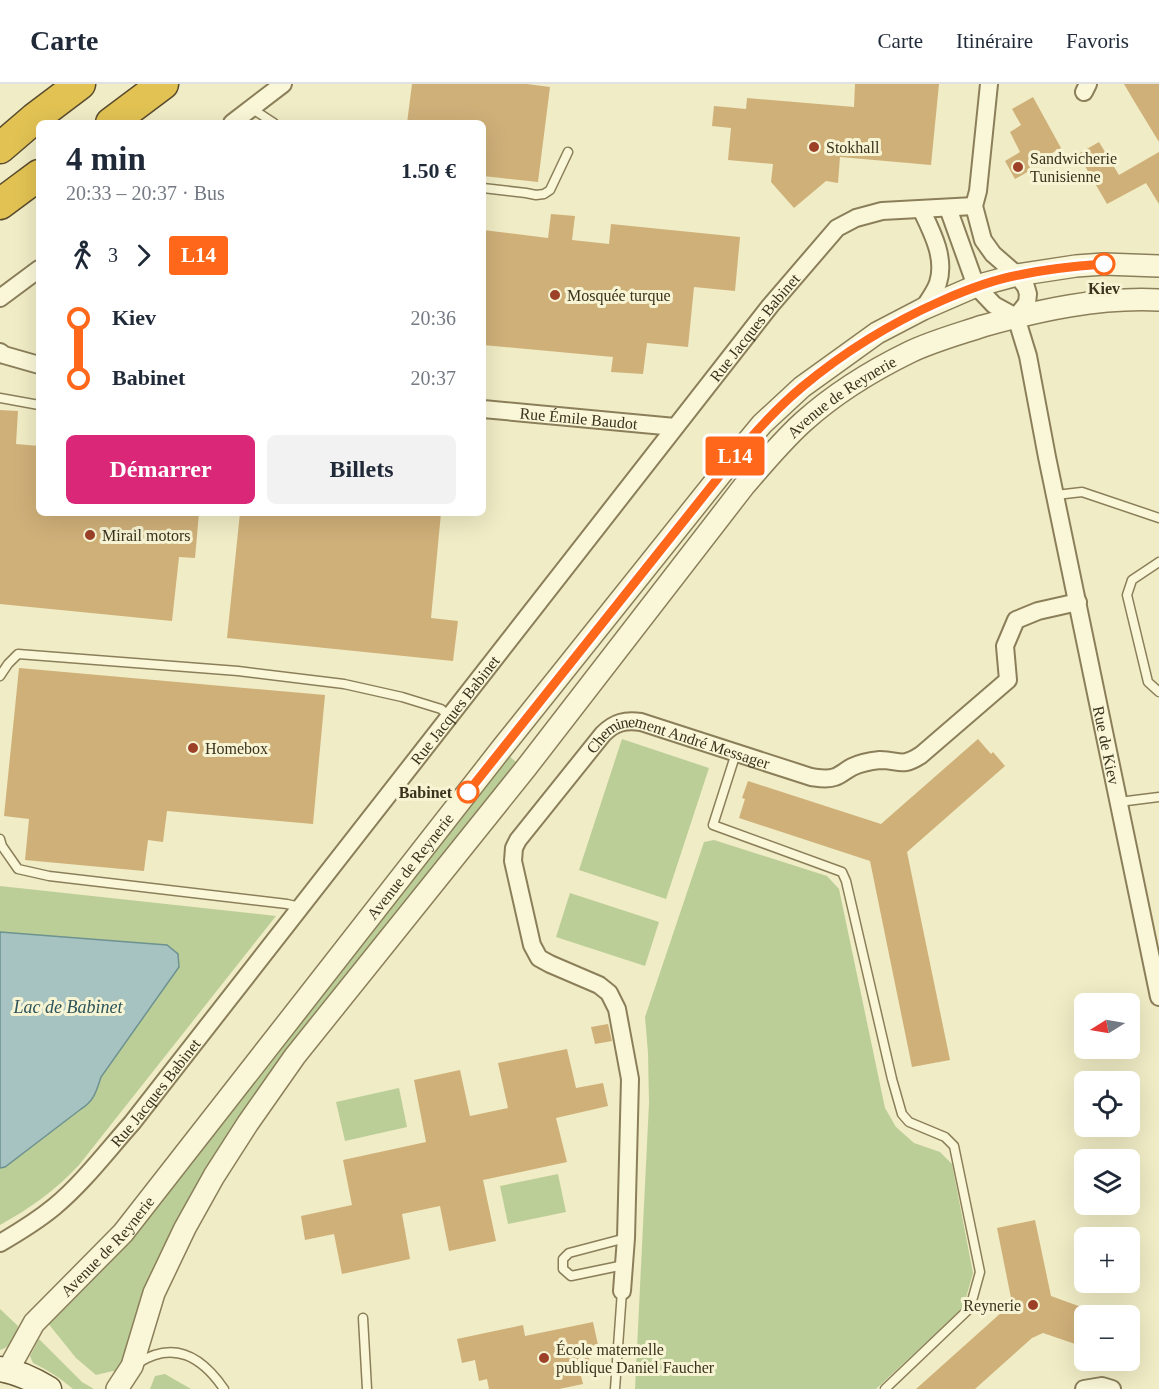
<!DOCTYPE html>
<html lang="fr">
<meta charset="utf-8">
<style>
body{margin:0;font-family:"Times New Roman",serif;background:#f2f2f3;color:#1f2937;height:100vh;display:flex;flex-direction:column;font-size:22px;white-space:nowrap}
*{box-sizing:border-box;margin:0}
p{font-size:20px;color:#747a83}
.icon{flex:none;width:33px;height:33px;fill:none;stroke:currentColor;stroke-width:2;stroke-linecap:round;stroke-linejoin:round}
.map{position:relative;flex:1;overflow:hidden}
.drawer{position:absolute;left:36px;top:36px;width:450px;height:396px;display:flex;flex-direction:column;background:#fff;border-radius:9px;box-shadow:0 6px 24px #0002}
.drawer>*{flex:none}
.badge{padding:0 12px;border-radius:4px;font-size:21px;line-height:39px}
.needle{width:39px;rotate:259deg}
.fabs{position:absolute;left:1074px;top:909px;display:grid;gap:12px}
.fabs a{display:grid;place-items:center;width:66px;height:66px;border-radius:9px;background:#fff;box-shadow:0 6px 24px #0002;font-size:30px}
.map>.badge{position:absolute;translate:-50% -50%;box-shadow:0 0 0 3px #fff}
.legs{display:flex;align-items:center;gap:9px;height:66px;padding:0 30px;font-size:20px}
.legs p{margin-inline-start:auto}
.head{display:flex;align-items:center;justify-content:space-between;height:102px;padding:0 30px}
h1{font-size:33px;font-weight:800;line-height:45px}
.button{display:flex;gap:12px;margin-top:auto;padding:12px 30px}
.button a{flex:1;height:69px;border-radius:9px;background:#db2777;color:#fff;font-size:24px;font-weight:800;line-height:69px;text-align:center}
.button a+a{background:#f2f2f3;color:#1f2937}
ul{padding:0 30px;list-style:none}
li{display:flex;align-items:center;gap:21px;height:60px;font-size:22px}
li i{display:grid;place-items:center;width:9px;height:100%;margin:0 8px;background:currentColor}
li i::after{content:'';width:15px;height:15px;margin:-8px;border:4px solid;border-radius:50%;background:#fff}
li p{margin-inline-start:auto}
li:first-child i{background:linear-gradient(#0000 50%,currentColor 0)}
li:last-child i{background:linear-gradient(currentColor 50%,#0000 0)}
header{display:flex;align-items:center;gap:36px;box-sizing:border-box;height:84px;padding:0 30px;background:#fff;border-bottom:2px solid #e0e1e3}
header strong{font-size:28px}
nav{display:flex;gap:33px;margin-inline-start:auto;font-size:21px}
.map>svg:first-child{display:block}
.green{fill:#bcce98}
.water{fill:#a6c3c1;stroke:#6d9290;stroke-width:1.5}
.building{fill:#cfb079}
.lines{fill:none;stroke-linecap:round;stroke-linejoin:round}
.service-casing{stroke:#8b7f5a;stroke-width:11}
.minor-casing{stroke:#8b7f5a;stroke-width:20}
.tertiary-casing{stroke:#8b7f5a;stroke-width:24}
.secondary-casing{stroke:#6d603d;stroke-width:27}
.motorway-casing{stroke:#594b2e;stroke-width:33}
.service{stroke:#faf7d8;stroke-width:8}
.minor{stroke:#faf7d8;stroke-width:16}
.tertiary{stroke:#faf7d8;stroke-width:21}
.secondary{stroke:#faf7d8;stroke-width:24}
.motorway{stroke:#e1c253;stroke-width:30}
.line-1-casing{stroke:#fff;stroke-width:14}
.line-1{stroke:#ff671b;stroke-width:9}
.poi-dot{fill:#9c4128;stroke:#f7f4d4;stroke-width:2}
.stop-1-dot{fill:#fff;stroke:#ff671b;stroke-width:3}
.labels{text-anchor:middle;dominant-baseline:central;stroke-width:6;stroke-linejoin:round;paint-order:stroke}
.poi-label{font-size:16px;fill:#3b321e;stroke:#f7f4d4;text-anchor:start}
.stop-label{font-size:16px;font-weight:bold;fill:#3b321e;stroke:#f7f4d4}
.street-label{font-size:16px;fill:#3b321e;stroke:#f7f4d4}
.water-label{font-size:18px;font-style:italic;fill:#2d545b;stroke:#f7f4d4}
</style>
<header>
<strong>Carte</strong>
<nav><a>Carte</a><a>Itinéraire</a><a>Favoris</a></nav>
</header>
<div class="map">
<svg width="1159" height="1305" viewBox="0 0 1159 1305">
<rect width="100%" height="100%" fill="#f0ecc5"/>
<g class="green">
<path d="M 622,655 L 709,684 L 666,815 L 579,786 Z"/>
<path d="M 509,672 L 521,682 L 271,999 L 118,1289 L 113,1287 L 96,1291 L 76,1274 L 47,1238 Z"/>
<path d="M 714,756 L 827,792 L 839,805 L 885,1024 L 896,1043 L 914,1059 L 940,1068 L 952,1080 L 973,1189 L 963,1224 L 876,1305 L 635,1305 L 649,1019 L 648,969 L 645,933 L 704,758 Z"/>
<path d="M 0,802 L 276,832 L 79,1081 C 56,1106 29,1125 0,1141 L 0,1084 L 5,1083 L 81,1025 C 95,1016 95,1008 101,993 L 167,861 L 0,848 Z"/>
<path d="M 570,809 L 659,838 L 645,882 L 556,853 Z"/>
<path d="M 399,1004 L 407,1043 L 345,1057 L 336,1018 Z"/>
<path d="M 558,1090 L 566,1128 L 508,1140 L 500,1102 Z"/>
<path d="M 0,1225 L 18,1242 C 15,1252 12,1263 0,1266 Z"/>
<path d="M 39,1255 L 82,1298 L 94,1305 L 73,1305 C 60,1294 48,1286 33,1279 L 30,1272 Z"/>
<path d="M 165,1290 L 191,1305 L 150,1305 L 155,1292 Z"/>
</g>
<path class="water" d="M 0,848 L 167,861 L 178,870 L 179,883 L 101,993 C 96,1008 94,1017 81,1025 L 5,1083 L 0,1084 Z"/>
<g class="building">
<path d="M 412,0 L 527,0 L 550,3 L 538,98 L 483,92 L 483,39 L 407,39 Z"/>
<path d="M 855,0 L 939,0 L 931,81 L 840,73 L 838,99 L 826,97 L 794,124 L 771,98 L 773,80 L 728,76 L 731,44 L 712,42 L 714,22 L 746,25 L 747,14 L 854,23 Z"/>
<path d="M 1124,0 L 1159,0 L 1159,58 L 1134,17 Z"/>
<path d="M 1033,13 L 1061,64 L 1029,82 L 1031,86 L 1015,95 L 1005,77 L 1020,68 L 1010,48 L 1021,41 L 1012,25 Z"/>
<path d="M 1099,58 L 1119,91 L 1159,68 L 1159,120 L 1146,99 L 1107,120 L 1078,70 Z"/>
<path d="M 551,130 L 575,132 L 572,156 L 609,160 L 611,140 L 740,153 L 735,207 L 694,203 L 688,263 L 647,259 L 643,290 L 611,288 L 613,273 L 483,261 L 483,146 L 548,154 Z"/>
<path d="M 0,326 L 18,327 L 16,360 L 39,362 L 39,429 L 199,429 L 195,474 L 179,473 L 172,537 L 0,520 Z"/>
<path d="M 240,429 L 441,429 L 431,534 L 458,537 L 453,577 L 227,554 Z"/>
<path d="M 19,584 L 325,611 L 313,740 L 167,727 L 163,758 L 148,756 L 144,787 L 25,776 L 29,735 L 4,732 Z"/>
<path d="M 978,655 L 991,670 L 993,668 L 1005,682 L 907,768 L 950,976 L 912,983 L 870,777 L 739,734 L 745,715 L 742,714 L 748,697 L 881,740 Z"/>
<path d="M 608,940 L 612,957 L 595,960 L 591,943 Z"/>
<path d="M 567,965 L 576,1004 L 603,999 L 608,1022 L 556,1034 L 567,1078 L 483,1096 L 496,1157 L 449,1167 L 440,1122 L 402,1130 L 410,1175 L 342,1190 L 334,1150 L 305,1156 L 301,1132 L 352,1121 L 343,1076 L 426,1058 L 414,996 L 460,986 L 470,1032 L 508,1024 L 498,979 Z"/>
<path d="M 1035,1136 L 1051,1212 L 1084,1224 L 1084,1263 L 1043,1249 L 1032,1254 L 975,1305 L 916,1305 L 1012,1219 L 997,1144 Z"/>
<path d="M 593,1238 L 598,1261 L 587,1263 L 591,1286 L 580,1288 L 583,1300 L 559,1305 L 489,1305 L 487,1295 L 479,1297 L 475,1276 L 462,1279 L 457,1255 L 523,1241 L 525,1252 Z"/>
</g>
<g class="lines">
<defs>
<g id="service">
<path d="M 251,24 L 274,39"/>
<path d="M 483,104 L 526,109 L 536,111 L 544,110 L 550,106 L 568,68"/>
<path d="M 0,314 L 39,321"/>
<path d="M 1056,411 L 1082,408 L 1159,434"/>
<path d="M 1159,478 L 1132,496 L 1127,511 L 1148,598 L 1159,608"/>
<path d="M 0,592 L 8,580 L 18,570 L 238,587 L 344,600 L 402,613 L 441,625 L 449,632"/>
<path d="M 736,669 L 713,741 L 842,788 L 846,797 L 892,995 L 902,1030 L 909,1038 L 945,1053 L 954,1062 L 980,1188 L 970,1224 L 885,1305"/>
<path d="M 1119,718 L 1159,713"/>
<path d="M 0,755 L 2,762 L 18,785 L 49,792 L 287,820 L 300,823"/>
<path d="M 624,1181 L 571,1192 L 563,1185 L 563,1175 L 569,1169 L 626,1154"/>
<path d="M 363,1234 L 367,1305"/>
<path d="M 138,1279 C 174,1256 202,1273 224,1305"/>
<path d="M 615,1305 L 622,1207"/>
</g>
<g id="minor">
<path d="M 989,0 L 978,107 L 974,122 L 983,156 L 993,170 L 1017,191 L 1026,203 L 1028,210 L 1027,219 L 1016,233"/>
<path d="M 1084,8 L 1088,0"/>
<path d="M 232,39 L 283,0"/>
<path d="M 948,124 L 976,202 L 994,221 L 1016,233"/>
<path d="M 921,125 C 932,148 946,174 938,199 C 935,208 928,217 923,225"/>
<path d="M 0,214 L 39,185"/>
<path id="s1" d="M 1016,233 L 1028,272 L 1047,373 L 1159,913"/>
<path d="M 0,268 L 4,271 L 39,281"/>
<path id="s2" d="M 483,325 L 675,343"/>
<path id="s3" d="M 0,1159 C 19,1148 37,1137 54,1123 C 83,1099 107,1067 132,1039 L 770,222 L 837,144 L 856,134 L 882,127 L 974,122"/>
<path id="s4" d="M 622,1207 L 626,1154 L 630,995 L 617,925 L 609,909 L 599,901 L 550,880 L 539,874 L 532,861 L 513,777 L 514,764 L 518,756 L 603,650 C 615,638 625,636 641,638 L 811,693 C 819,694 827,696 835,693 C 841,691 846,686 852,683 C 860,679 871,677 880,676 C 900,676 901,684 921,671 L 1008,596 L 1005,562 L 1016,536 L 1038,527 L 1078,518"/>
<path d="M 1084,1305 L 1102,1302 L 1112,1305"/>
</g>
<g id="tertiary">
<path id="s5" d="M 8,1286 L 34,1239 L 123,1149 L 502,664 L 733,375 L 762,340 L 802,303 L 877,249 L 923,225 L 976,202 L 1017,191 L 1076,182 L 1104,180 L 1159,182"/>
<path id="s6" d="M 117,1305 L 132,1282 L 154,1209 L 185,1144 L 214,1092 L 248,1039 L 295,972 L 526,684 L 744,402 C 763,380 781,358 803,338 C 833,311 873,286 910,268 C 933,257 959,250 983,242 C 1040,226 1099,213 1159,216"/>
</g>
<path id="secondary" d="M 0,1285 C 18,1288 33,1295 49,1305"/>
<g id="motorway">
<path d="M 111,39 L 163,0"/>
<path d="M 0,64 L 35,34 L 80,0"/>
<path d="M 0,120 L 39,91"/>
</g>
</defs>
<use href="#service" class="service-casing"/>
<use href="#minor" class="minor-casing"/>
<use href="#tertiary" class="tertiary-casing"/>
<use href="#secondary" class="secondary-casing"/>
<use href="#motorway" class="motorway-casing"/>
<use href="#service" class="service"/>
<use href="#minor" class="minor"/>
<use href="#tertiary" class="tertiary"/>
<use href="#secondary" class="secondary"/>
<use href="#motorway" class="motorway"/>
</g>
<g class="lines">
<defs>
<path id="line-1" d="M 468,708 L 733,375 C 754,349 777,324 802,303 C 844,268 891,239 941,217 C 966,206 992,196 1019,191 C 1047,185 1076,182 1104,180"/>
</defs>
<use href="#line-1" class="line-1-casing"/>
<use href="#line-1" class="line-1"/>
</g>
<g class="poi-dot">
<circle cx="814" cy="63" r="6"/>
<circle cx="1018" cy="83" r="6"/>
<circle cx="555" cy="211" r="6"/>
<circle cx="90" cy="451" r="6"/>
<circle cx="193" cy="664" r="6"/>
<circle cx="1033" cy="1221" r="6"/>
<circle cx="544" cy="1274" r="6"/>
</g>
<g class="stop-1-dot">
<circle cx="1104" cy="180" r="10"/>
<circle cx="468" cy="708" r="10"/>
</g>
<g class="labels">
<g class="poi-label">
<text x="826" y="63">Stokhall</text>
<text x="1030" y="74">Sandwicherie<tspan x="1030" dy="18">Tunisienne</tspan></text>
<text x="567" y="211">Mosquée turque</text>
<text x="102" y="451">Mirail motors</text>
<text x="205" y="664">Homebox</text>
<text x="1021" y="1221" text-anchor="end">Reynerie</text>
<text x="556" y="1265">École maternelle<tspan x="556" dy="18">publique Daniel Faucher</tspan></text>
</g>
<g class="stop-label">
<text x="1104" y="204">Kiev</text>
<text x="452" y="708" text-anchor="end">Babinet</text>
</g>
<g class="street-label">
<text stroke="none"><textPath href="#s3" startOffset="1190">Rue Jacques Babinet</textPath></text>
<text stroke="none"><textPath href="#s6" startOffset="1239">Avenue de Reynerie</textPath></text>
<text stroke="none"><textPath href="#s2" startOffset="96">Rue Émile Baudot</textPath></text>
<text stroke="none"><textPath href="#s3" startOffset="704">Rue Jacques Babinet</textPath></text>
<text stroke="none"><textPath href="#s1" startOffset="438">Rue de Kiev</textPath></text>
<text stroke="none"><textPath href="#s4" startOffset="716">Cheminement André Messager</textPath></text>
<text stroke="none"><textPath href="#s5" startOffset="646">Avenue de Reynerie</textPath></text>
<text stroke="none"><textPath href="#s3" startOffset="218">Rue Jacques Babinet</textPath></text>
<text stroke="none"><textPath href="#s5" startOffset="160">Avenue de Reynerie</textPath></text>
</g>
<g class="water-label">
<text x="68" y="923">Lac de Babinet</text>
</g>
</g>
</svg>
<div class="fabs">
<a><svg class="needle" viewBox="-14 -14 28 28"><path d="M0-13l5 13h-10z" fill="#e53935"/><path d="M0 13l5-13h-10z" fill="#747a83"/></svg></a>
<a><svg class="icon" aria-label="locate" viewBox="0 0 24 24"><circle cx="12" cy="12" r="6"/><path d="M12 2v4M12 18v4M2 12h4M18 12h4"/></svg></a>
<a><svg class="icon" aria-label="layers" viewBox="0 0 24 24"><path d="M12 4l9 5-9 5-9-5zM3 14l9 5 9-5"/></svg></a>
<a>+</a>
<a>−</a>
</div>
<b class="badge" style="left:735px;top:372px;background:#ff671b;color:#fff">L14</b>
<section class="drawer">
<div class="head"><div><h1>4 min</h1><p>20:33 – 20:37 · Bus</p></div><b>1.50 €</b></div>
<div class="legs"><svg class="icon" aria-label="walk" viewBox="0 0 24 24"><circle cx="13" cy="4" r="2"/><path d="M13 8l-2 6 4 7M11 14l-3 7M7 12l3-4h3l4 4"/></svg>3<svg class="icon" aria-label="forward" viewBox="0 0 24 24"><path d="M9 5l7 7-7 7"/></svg><b class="badge" style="background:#ff671b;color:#fff">L14</b></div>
<ul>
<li><i style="color:#ff671b"></i><b>Kiev</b><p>20:36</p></li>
<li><i style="color:#ff671b"></i><b>Babinet</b><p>20:37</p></li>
</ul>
<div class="button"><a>Démarrer</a><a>Billets</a></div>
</section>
</div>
